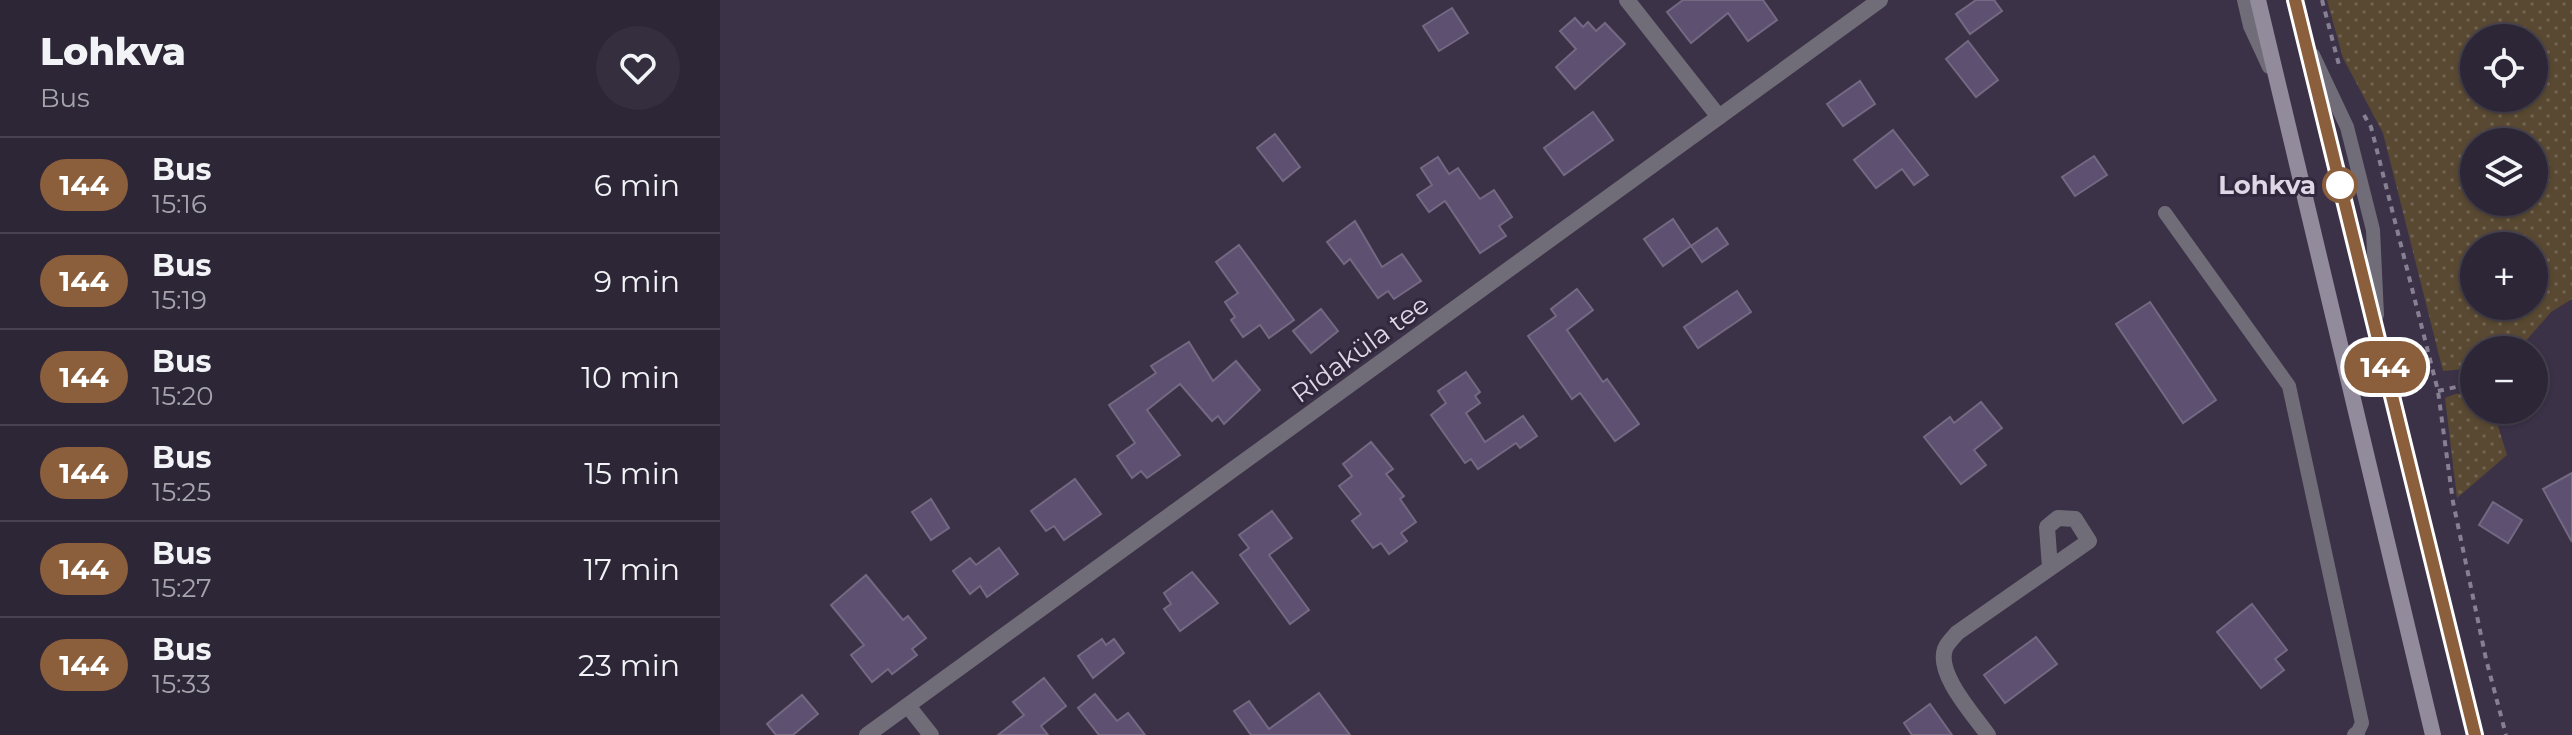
<!DOCTYPE html>
<meta charset="utf-8">
<style>
body{margin:0;font-family:Montserrat,sans-serif;background:#342e3e;color:#f1f3f6;height:100vh;display:flex;flex-direction:column;font-size:30px;white-space:nowrap}
*{box-sizing:border-box;margin:0}
p{font-size:26px;color:#a6a5ad}
.icon{flex:none;width:44px;height:44px;fill:none;stroke:currentColor;stroke-width:2;stroke-linecap:round;stroke-linejoin:round}
.map{position:relative;flex:1;overflow:hidden}
.panel{display:flex;flex-direction:column;background:#2c2636;width:720px}
.panel>*{flex:none}
.badge{padding:0 16px;border-radius:26px;font-size:28px;line-height:52px}
.fabs{position:absolute;left:1740px;top:24px;display:grid;gap:16px}
.fabs a{display:grid;place-items:center;width:88px;height:88px;border-radius:50%;background:#2c2636;box-shadow:0 2px 6px #0004,0 0 0 2px #484351;font-size:40px}
.map>.badge{position:absolute;translate:-50% -50%;box-shadow:0 0 0 4px #fff}
.round{display:grid;place-items:center;flex:none;width:84px;height:84px;border-radius:42px;background:#342e3e}
.summary{display:flex;align-items:center;justify-content:space-between;height:136px;padding:0 40px}
h1{font-size:38px;font-weight:800;line-height:60px}
ul{padding:0;list-style:none}
li{display:flex;align-items:center;gap:24px;height:96px;padding:0 40px;border-top:2px solid #484351}
li div{flex:1}
li b{display:block;font-size:30px}
li em{font-style:normal}
li .badge{min-width:88px;font-weight:700;text-align:center}
main{display:flex;flex:1;min-height:0}
.map>svg:first-child{display:block}
.green{fill:url(#green-dots);fill-rule:evenodd}
.building{fill:#5e5071;stroke:#736982;stroke-width:2}
.lines{fill:none;stroke-linecap:round;stroke-linejoin:round}
.path{stroke:#878092;stroke-width:4;stroke-dasharray:6 6;stroke-linecap:butt}
.lane{stroke:#716d78;stroke-width:14}
.street{stroke:#716d78;stroke-width:16}
.secondary{stroke:#928b9c;stroke-width:16}
.line-casing{stroke:#fff;stroke-width:18}
.line{stroke:#8b5e3c;stroke-width:12}
.stop-dot{fill:#fff;stroke:#8b5e3c;stroke-width:4}
.labels{text-anchor:middle;dominant-baseline:central;stroke-width:6;stroke-linejoin:round;paint-order:stroke}
.stop-label{font-size:26px;font-weight:bold;fill:#ded8e6;stroke:#31283d;text-anchor:end}
.street-label{font-size:26px;fill:#ded8e6;stroke:#31283d}
</style>
<main>
<section class="panel">
<div class="summary"><div><h1>Lohkva</h1><p>Bus</p></div><a class="round"><svg class="icon" aria-label="heart" viewBox="0 0 24 24"><path d="M12 20l-8-8c-3-5 5-10 8-4 3-6 11-1 8 4z"/></svg></a></div>
<ul>
<li><span class="badge" style="background:#8b5e3c;color:#fff">144</span><div><b>Bus</b><p>15:16</p></div><em>6 min</em></li>
<li><span class="badge" style="background:#8b5e3c;color:#fff">144</span><div><b>Bus</b><p>15:19</p></div><em>9 min</em></li>
<li><span class="badge" style="background:#8b5e3c;color:#fff">144</span><div><b>Bus</b><p>15:20</p></div><em>10 min</em></li>
<li><span class="badge" style="background:#8b5e3c;color:#fff">144</span><div><b>Bus</b><p>15:25</p></div><em>15 min</em></li>
<li><span class="badge" style="background:#8b5e3c;color:#fff">144</span><div><b>Bus</b><p>15:27</p></div><em>17 min</em></li>
<li><span class="badge" style="background:#8b5e3c;color:#fff">144</span><div><b>Bus</b><p>15:33</p></div><em>23 min</em></li>
</ul>
</section>
<div class="map">
<svg width="1852" height="735" viewBox="0 0 1852 735">
<defs>
<pattern id="green-dots" width="8" height="8" patternUnits="userSpaceOnUse" patternTransform="scale(2)"><rect width="8" height="8" fill="#594932"/><path d="M2 2h.1M6 6h.1" fill="none" stroke="#706250" stroke-width="1.8" stroke-linecap="round"/></pattern>
</defs>
<rect width="100%" height="100%" fill="#3b3248"/>
<g class="green">
<path d="M 1607,0 L 1852,0 L 1852,299 L 1831,312 L 1804,343 L 1795,350 L 1754,350 L 1754,368 L 1723,371 L 1663,133 L 1623,58 ZM 1754,38 L 1814,38 L 1814,98 L 1754,98 ZM 1754,142 L 1814,142 L 1814,202 L 1754,202 ZM 1754,246 L 1814,246 L 1814,306 L 1754,306 Z"/>
<path d="M 1754,393 L 1754,410 L 1773,410 L 1787,455 L 1737,498 L 1725,398 L 1735,394 Z"/>
</g>
<g class="building">
<path d="M 963,0 L 1043,0 L 1057,20 L 1028,41 L 1008,13 L 971,43 L 947,12 Z"/>
<path d="M 1256,0 L 1274,0 L 1282,11 L 1250,34 L 1236,14 Z"/>
<path d="M 732,8 L 748,33 L 719,51 L 703,26 Z"/>
<path d="M 855,18 L 863,27 L 868,22 L 876,31 L 885,23 L 905,44 L 855,89 L 836,67 L 856,49 L 840,31 Z"/>
<path d="M 1248,41 L 1278,80 L 1256,97 L 1226,59 Z"/>
<path d="M 1140,81 L 1155,104 L 1123,126 L 1107,104 Z"/>
<path d="M 873,112 L 893,140 L 844,175 L 824,148 Z"/>
<path d="M 1173,130 L 1208,175 L 1194,185 L 1182,169 L 1156,188 L 1134,160 Z"/>
<path d="M 555,134 L 580,167 L 563,181 L 537,148 Z"/>
<path d="M 1374,156 L 1387,175 L 1355,196 L 1342,177 Z"/>
<path d="M 718,157 L 729,174 L 738,168 L 760,199 L 774,190 L 792,217 L 779,226 L 786,236 L 760,253 L 725,201 L 709,212 L 697,195 L 712,185 L 701,168 Z"/>
<path d="M 953,219 L 971,246 L 943,266 L 924,239 Z"/>
<path d="M 635,221 L 662,267 L 682,254 L 701,281 L 674,299 L 668,291 L 658,298 L 630,259 L 624,264 L 607,242 Z"/>
<path d="M 997,228 L 1008,244 L 982,262 L 971,246 Z"/>
<path d="M 519,245 L 574,320 L 549,338 L 540,325 L 523,337 L 511,320 L 515,317 L 505,302 L 518,293 L 496,262 Z"/>
<path d="M 857,289 L 873,310 L 847,330 L 883,382 L 887,379 L 919,424 L 895,441 L 860,393 L 852,399 L 808,336 L 836,316 L 831,309 Z"/>
<path d="M 1017,291 L 1031,312 L 978,348 L 964,327 Z"/>
<path d="M 1430,302 L 1496,400 L 1463,423 L 1396,324 Z"/>
<path d="M 601,309 L 618,331 L 591,353 L 573,331 Z"/>
<path d="M 469,342 L 493,381 L 516,361 L 540,390 L 504,424 L 498,416 L 492,421 L 460,384 L 427,410 L 460,455 L 427,478 L 421,471 L 412,478 L 397,456 L 415,443 L 389,405 L 436,373 L 431,366 Z"/>
<path d="M 746,372 L 760,392 L 755,396 L 760,403 L 746,413 L 765,442 L 803,416 L 817,436 L 800,448 L 796,443 L 758,469 L 751,459 L 745,463 L 711,415 L 726,403 L 718,391 Z"/>
<path d="M 1261,402 L 1282,428 L 1254,450 L 1266,465 L 1241,484 L 1204,437 L 1230,417 L 1234,423 Z"/>
<path d="M 651,442 L 673,469 L 666,474 L 684,496 L 680,499 L 696,522 L 681,533 L 687,541 L 669,554 L 661,543 L 653,548 L 632,521 L 641,514 L 619,486 L 632,476 L 623,464 Z"/>
<path d="M 1852,473 L 1852,542 L 1823,489 Z"/>
<path d="M 355,479 L 381,514 L 344,540 L 334,526 L 326,531 L 311,511 Z"/>
<path d="M 211,499 L 229,528 L 211,540 L 192,512 Z"/>
<path d="M 1773,502 L 1802,520 L 1788,543 L 1759,525 Z"/>
<path d="M 552,511 L 572,538 L 549,555 L 589,610 L 570,624 L 520,555 L 529,548 L 519,535 Z"/>
<path d="M 279,548 L 298,574 L 267,597 L 260,586 L 250,594 L 233,571 L 250,558 L 256,565 Z"/>
<path d="M 472,572 L 498,603 L 460,631 L 444,609 L 451,604 L 444,593 Z"/>
<path d="M 146,575 L 183,620 L 188,616 L 206,638 L 192,649 L 197,655 L 172,674 L 168,669 L 152,682 L 131,655 L 144,645 L 111,605 Z"/>
<path d="M 1532,604 L 1567,650 L 1555,659 L 1564,670 L 1541,688 L 1497,632 Z"/>
<path d="M 1316,637 L 1337,664 L 1285,703 L 1264,675 Z"/>
<path d="M 382,639 L 386,645 L 394,639 L 404,653 L 373,678 L 358,656 Z"/>
<path d="M 324,678 L 346,706 L 321,726 L 328,735 L 278,735 L 304,715 L 293,702 Z"/>
<path d="M 599,693 L 630,735 L 531,735 L 514,711 L 529,701 L 549,729 Z"/>
<path d="M 375,694 L 397,721 L 408,713 L 425,735 L 379,735 L 358,708 Z"/>
<path d="M 82,695 L 98,714 L 73,735 L 56,735 L 47,724 Z"/>
<path d="M 1210,704 L 1232,735 L 1192,735 L 1184,723 Z"/>
</g>
<g class="lines">
<g class="path">
<path d="M 1602,0 L 1619,65"/>
<path d="M 1644,115 L 1651,127 L 1718,391 L 1733,502 L 1766,659 L 1786,735"/>
<path d="M 1718,391 L 1754,383"/>
</g>
<g class="lane">
<path d="M 1524,0 L 1530,26 L 1549,67"/>
<path d="M 1593,55 L 1627,127 L 1653,230 L 1657,315"/>
<path d="M 1445,213 L 1569,386 L 1642,723 L 1637,734"/>
</g>
<g class="street">
<path d="M 907,0 L 999,117"/>
<path d="M 188,706 L 211,735"/>
<path d="M 147,735 L 1160,0"/>
<path d="M 1268,735 C 1254,715 1216,674 1225,649 C 1227,643 1234,637 1237,633 L 1369,541 L 1355,519 L 1338,518 L 1327,527 L 1330,568"/>
<path d="M 1635,735 L 1637,734"/>
</g>
<g class="secondary">
<path d="M 1538,0 L 1713,735"/>
<path d="M 1575,0 L 1755,735"/>
</g>
</g>
<g class="lines">
<defs>
<path id="line" d="M 1575,0 L 1755,735"/>
</defs>
<use href="#line" class="line-casing"/>
<use href="#line" class="line"/>
</g>
<circle class="stop-dot" cx="1620" cy="185" r="16"/>
<g class="labels">
<g class="stop-label">
<text x="1596" y="185">Lohkva</text>
</g>
<g class="street-label">
<text transform="translate(640 349) rotate(-36)">Ridaküla tee</text>
</g>
</g>
</svg>
<div class="fabs">
<a><svg class="icon" aria-label="locate" viewBox="0 0 24 24"><circle cx="12" cy="12" r="6"/><path d="M12 2v4M12 18v4M2 12h4M18 12h4"/></svg></a>
<a><svg class="icon" aria-label="layers" viewBox="0 0 24 24"><path d="M12 4l9 5-9 5-9-5zM3 14l9 5 9-5"/></svg></a>
<a>+</a>
<a>−</a>
</div>
<b class="badge" style="left:1665px;top:367px;background:#8b5e3c;color:#fff">144</b>
</div>
</main>
